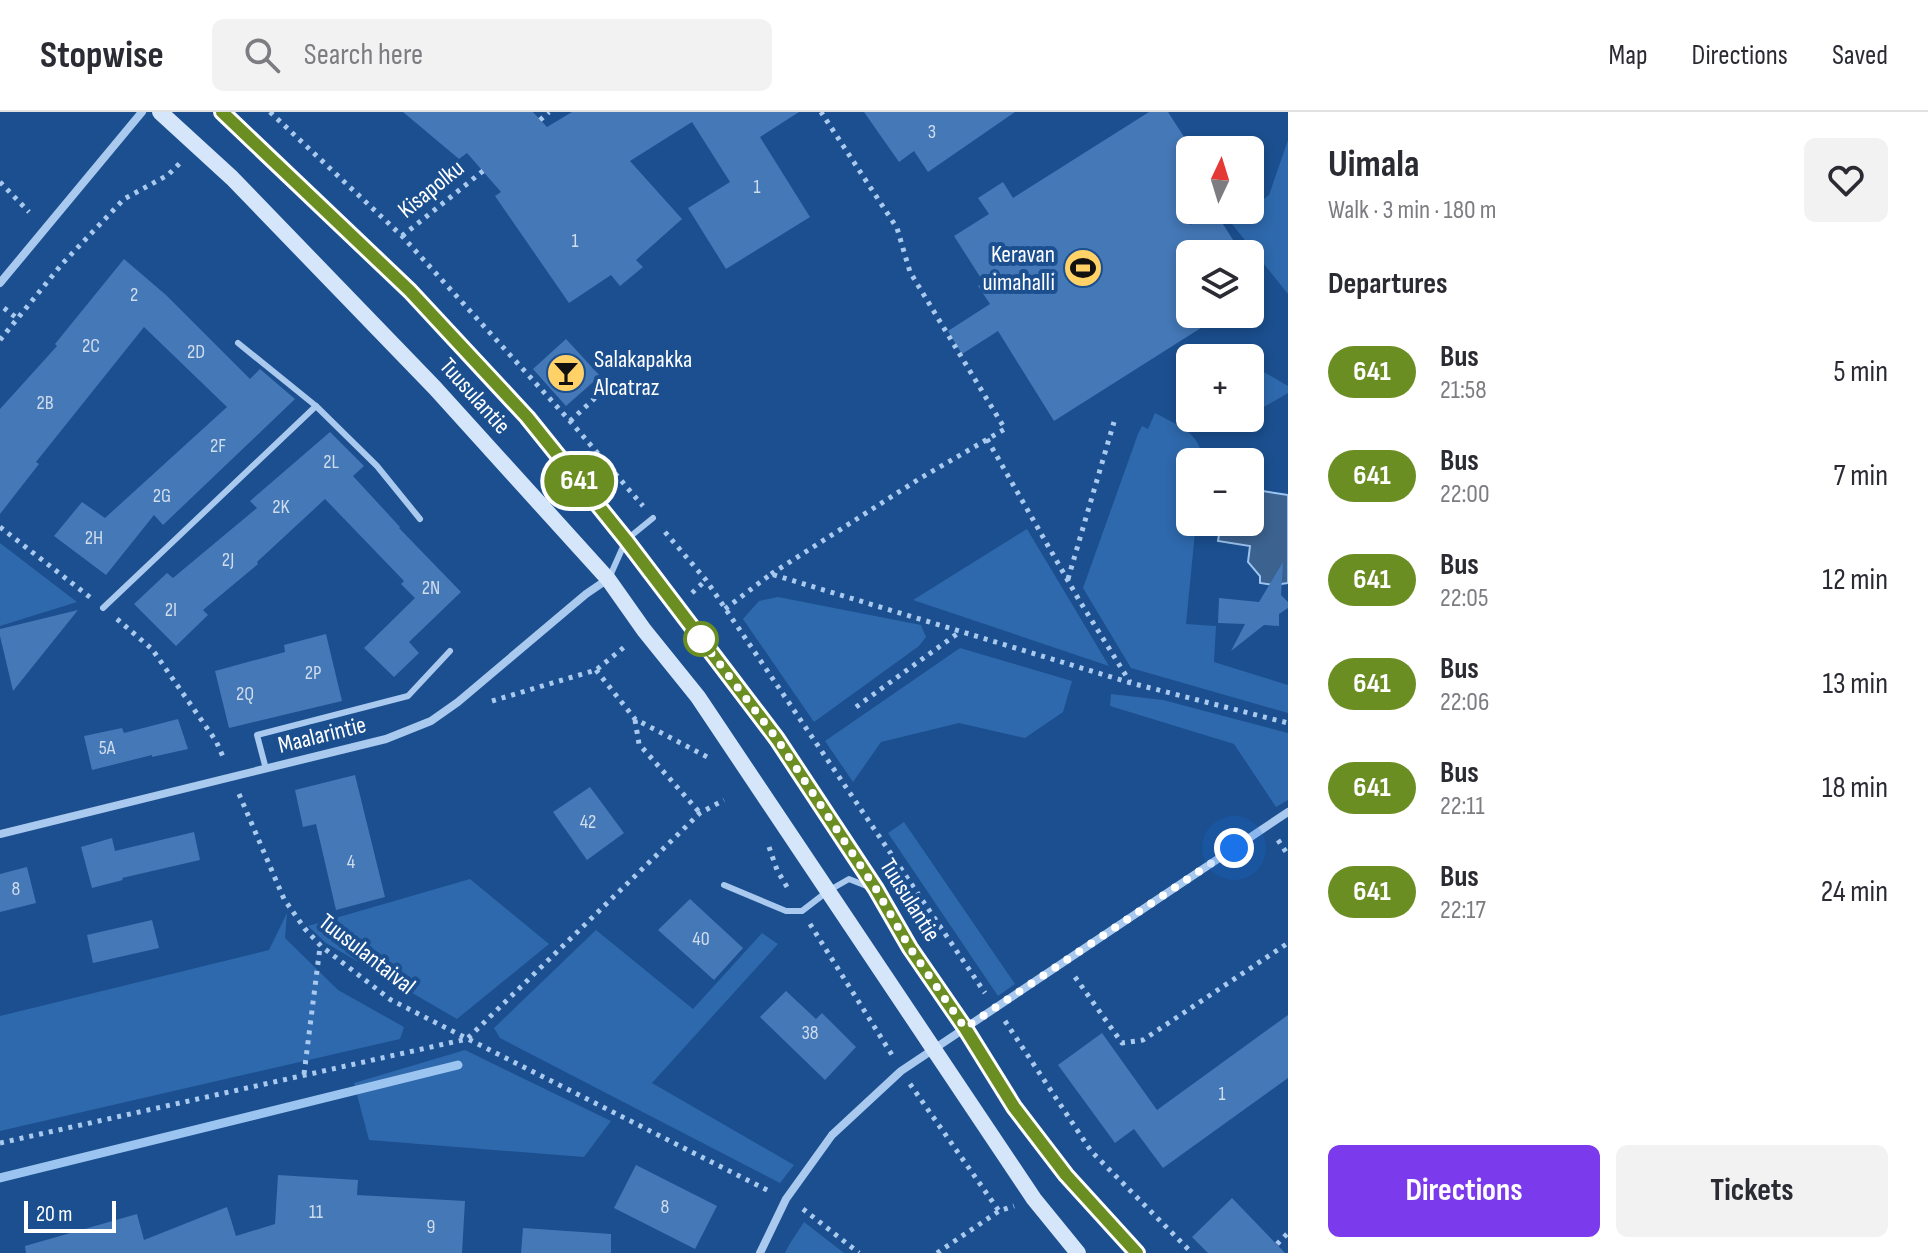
<!DOCTYPE html>
<meta charset="utf-8">
<style>
body{margin:0;font-family:"Sofia Sans Condensed",sans-serif;background:#f2f2f3;color:#2b2b33;height:100vh;display:flex;flex-direction:column;font-size:30px;white-space:nowrap}
*{box-sizing:border-box;margin:0}
p{font-size:26px;color:#7c7c81}
.icon{flex:none;width:44px;height:44px;fill:none;stroke:currentColor;stroke-width:2;stroke-linecap:round;stroke-linejoin:round}
.map{position:relative;flex:1;overflow:hidden}
.drawer{display:flex;flex-direction:column;background:#fff;width:640px}
.drawer>*{flex:none}
.badge{padding:0 16px;border-radius:26px;font-size:28px;line-height:52px}
.needle{width:52px;rotate:4deg}
.tools{position:absolute;left:1176px;top:24px;display:grid;gap:16px}
.tools a{display:grid;place-items:center;width:88px;height:88px;border-radius:12px;background:#fff;box-shadow:0 4px 12px #0003;font-size:40px}
.scale{position:absolute;left:24px;bottom:20px;width:92px;box-sizing:border-box;padding-left:8px;border:4px solid #fff;border-top:0;font-size:22px;line-height:28px;white-space:nowrap;color:#fff;-webkit-text-stroke:6px #1b4f8f;paint-order:stroke}
.you{position:absolute;width:40px;height:40px;margin:-20px;border:6px solid #fff;border-radius:50%;background:#1a73e8;box-shadow:0 0 0 12px #1a73e833}
.map>.badge{position:absolute;translate:-50% -50%;box-shadow:0 0 0 4px #fff}
h2{padding:0 40px;font-size:30px;line-height:72px}
.round{display:grid;place-items:center;flex:none;width:84px;height:84px;border-radius:12px;background:#f2f2f3}
.head{display:flex;align-items:center;justify-content:space-between;height:136px;padding:0 40px}
h1{font-size:38px;font-weight:700;line-height:60px}
.cta{display:flex;gap:16px;margin-top:auto;padding:16px 40px}
.cta a{flex:1;height:92px;border-radius:12px;background:#7c3aed;color:#fff;font-size:32px;font-weight:700;line-height:92px;text-align:center}
.cta a+a{background:#f2f2f3;color:#2b2b33}
ul{padding:0;list-style:none}
li{display:flex;align-items:center;gap:24px;height:104px;padding:0 40px}
li div{flex:1}
li b{display:block;font-size:30px}
li em{font-style:normal}
li .badge{min-width:88px;font-weight:700;text-align:center}
header{display:flex;align-items:center;gap:48px;box-sizing:border-box;height:112px;padding:0 40px;background:#fff;border-bottom:2px solid #e1e1e2}
header strong{font-size:38px}
nav{display:flex;gap:44px;margin-inline-start:auto;font-size:28px}
.search{width:560px;height:72px;background:#f2f2f3;display:flex;align-items:center;gap:20px;box-sizing:border-box;padding:0 28px;border-radius:12px;color:#7c7c81;font-size:30px}
main{display:flex;flex:1;min-height:0}
.map>svg:first-child{display:block}
.green{fill:#2e69ad}
.water{fill:#3c6290;stroke:#9cc4f0;stroke-width:2}
.lines{fill:none;stroke-linecap:round;stroke-linejoin:round}
.stream{stroke:#9cc4f0;stroke-width:9}
.building{fill:#4478b7}
.path{stroke:#a9c9ee;stroke-width:5;stroke-dasharray:4 6;stroke-linecap:butt}
.lane{stroke:#a9c9ee;stroke-width:6}
.street{stroke:#a9c9ee;stroke-width:8}
.secondary{stroke:#d6e6fa;stroke-width:16}
.line-casing{stroke:#fff;stroke-width:18}
.line{stroke:#6b8e23;stroke-width:12}
.walk{stroke:#fff;stroke-width:8;stroke-dasharray:0 14.4}
.stop-dot{fill:#fff;stroke:#6b8e23;stroke-width:4}
.labels{text-anchor:middle;dominant-baseline:central;stroke-width:8;stroke-linejoin:round;paint-order:stroke}
.number-label{font-size:20px;fill:#d0dded}
.street-label{font-size:24px;fill:#fff;stroke:#1b4f8f}
.poi-label{font-size:24px;fill:#fff;stroke:#1b4f8f;text-anchor:end}
</style>
<header>
<strong>Stopwise</strong>
<div class="search"><svg class="icon" aria-label="search" viewBox="0 0 24 24"><circle cx="10" cy="10" r="6"/><path d="M15 15l6 6"/></svg>Search here</div>
<nav><a>Map</a><a>Directions</a><a>Saved</a></nav>
</header>
<main>
<div class="map">
<svg width="1288" height="1141" viewBox="0 0 1288 1141">
<rect width="100%" height="100%" fill="#1b4f8f"/>
<g class="green">
<path d="M 1288,28 L 1288,182 L 1232,112 L 1269,83 Z"/>
<path d="M 1250,252 L 1288,274 L 1288,281 L 1250,303 Z"/>
<path d="M 1155,301 C 1178,314 1202,320 1202,350 L 1190,350 L 1190,410 L 1196,410 L 1186,512 L 1216,514 L 1214,550 L 1288,573 L 1288,601 L 1131,556 L 1083,476 L 1138,322 L 1142,314 L 1148,317 Z"/>
<path d="M 1027,417 L 1109,554 L 913,488 Z"/>
<path d="M 0,431 L 77,490 L 0,514 Z"/>
<path d="M 778,485 L 921,513 L 926,525 L 919,534 L 814,610 L 743,507 L 759,489 Z"/>
<path d="M 960,536 L 1072,569 L 1063,600 L 1025,626 L 959,611 L 881,630 L 853,670 L 825,629 Z"/>
<path d="M 1111,582 L 1163,588 L 1288,621 L 1288,688 L 1276,695 L 1234,632 L 1110,594 Z"/>
<path d="M 904,710 L 1015,872 L 998,884 L 888,721 Z"/>
<path d="M 470,767 L 549,832 L 457,907 L 326,831 L 308,814 Z"/>
<path d="M 287,801 L 285,826 L 338,878 L 404,915 L 400,927 L 0,1019 L 0,904 L 269,838 Z"/>
<path d="M 596,818 L 693,897 L 762,821 L 778,832 L 652,971 L 794,1053 L 780,1071 L 500,926 L 494,916 Z"/>
<path d="M 465,938 L 611,1009 L 584,1045 L 369,1028 L 354,971 Z"/>
<path d="M 804,1110 L 844,1141 L 785,1141 L 789,1133 Z"/>
</g>
<path class="water" d="M 1250,377 L 1288,383 L 1288,471 L 1274,473 L 1260,471 L 1260,464 L 1248,450 L 1250,434 L 1218,429 L 1221,410 L 1250,410 Z"/>
<g class="lines">
<path class="stream" d="M 0,1066 L 458,953"/>
</g>
<g class="building">
<path d="M 403,0 L 533,0 L 547,15 L 572,0 L 799,0 L 760,25 L 810,105 L 726,157 L 688,96 L 730,70 L 692,10 L 630,49 L 682,107 L 636,148 L 643,155 L 620,174 L 611,163 L 569,191 L 495,84 L 501,80 L 467,41 L 459,47 Z"/>
<path d="M 864,0 L 1015,0 L 928,60 L 914,39 L 899,50 Z"/>
<path d="M 1149,0 L 1168,0 L 1190,34 L 1190,113 L 1214,98 L 1242,142 L 1190,142 L 1190,202 L 1223,202 L 1054,309 L 998,219 L 962,242 L 948,219 L 990,192 L 978,174 L 984,171 L 954,124 L 989,102 L 978,86 L 1003,70 L 1013,86 Z"/>
<path d="M 124,147 L 166,183 L 250,267 L 260,257 L 295,287 L 163,413 L 154,403 L 106,463 L 54,424 L 82,390 L 105,406 L 227,295 L 144,215 L 36,350 L 39,352 L 0,402 L 0,297 L 57,234 L 55,232 Z"/>
<path d="M 566,227 L 600,264 L 566,294 L 533,257 Z"/>
<path d="M 330,320 L 364,354 L 353,364 L 400,415 L 399,416 L 461,480 L 409,530 L 419,541 L 394,565 L 364,536 L 415,486 L 401,472 L 404,469 L 325,387 L 257,450 L 258,452 L 203,498 L 208,503 L 176,534 L 134,492 L 167,461 L 173,466 L 257,396 L 250,389 Z"/>
<path d="M 1283,450 L 1281,483 L 1288,490 L 1288,496 L 1279,502 L 1279,514 L 1264,513 L 1231,539 L 1245,512 L 1218,511 L 1219,486 L 1259,490 Z"/>
<path d="M 78,498 L 13,579 L 0,524 L 0,517 Z"/>
<path d="M 326,522 L 342,589 L 229,616 L 215,559 L 285,540 L 284,533 Z"/>
<path d="M 178,607 L 188,637 L 152,645 L 152,643 L 92,658 L 84,624 L 122,616 L 124,621 Z"/>
<path d="M 355,663 L 385,785 L 336,798 L 316,712 L 303,715 L 295,678 Z"/>
<path d="M 590,675 L 624,721 L 587,748 L 553,700 Z"/>
<path d="M 194,720 L 200,748 L 122,766 L 123,768 L 92,776 L 81,735 L 112,726 L 115,739 Z"/>
<path d="M 27,755 L 36,791 L 0,800 L 0,762 Z"/>
<path d="M 690,787 L 743,836 L 714,868 L 658,818 Z"/>
<path d="M 152,808 L 159,836 L 93,851 L 87,823 Z"/>
<path d="M 786,879 L 816,907 L 822,901 L 856,935 L 825,968 L 760,905 Z"/>
<path d="M 1288,903 L 1288,966 L 1163,1056 L 1134,1017 L 1115,1031 L 1058,953 L 1102,921 L 1157,998 Z"/>
<path d="M 636,1053 L 717,1094 L 695,1137 L 614,1096 Z"/>
<path d="M 278,1063 L 358,1068 L 357,1083 L 465,1089 L 462,1141 L 26,1141 L 25,1134 L 137,1102 L 144,1128 L 227,1095 L 236,1124 L 275,1112 Z"/>
<path d="M 1232,1086 L 1259,1114 L 1285,1141 L 1208,1141 L 1192,1125 Z"/>
<path d="M 523,1116 L 611,1122 L 611,1141 L 521,1141 Z"/>
</g>
<g class="lines">
<g class="path">
<path d="M 270,0 L 402,124 L 570,309 L 643,394"/>
<path d="M 540,8 L 549,0"/>
<path d="M 0,70 L 29,100"/>
<path d="M 402,124 L 483,59"/>
<path d="M 4,196 L 18,207"/>
<path d="M 0,228 L 62,152 L 124,87 L 168,63 L 182,49"/>
<path d="M 570,309 L 606,276"/>
<path d="M 987,327 L 1079,488 L 1130,570"/>
<path d="M 0,415 L 91,486"/>
<path d="M 665,420 L 706,468 L 985,881"/>
<path d="M 771,462 L 919,367 L 1005,317 L 910,160 L 897,116 L 821,0"/>
<path d="M 1068,467 L 1114,310"/>
<path d="M 692,481 L 706,468"/>
<path d="M 725,497 L 771,462 L 1131,571 L 1288,611"/>
<path d="M 117,507 L 152,537 L 216,629 L 224,647"/>
<path d="M 596,558 L 635,607 L 711,647"/>
<path d="M 492,589 L 596,558 L 628,532"/>
<path d="M 856,595 L 961,519"/>
<path d="M 635,608 L 639,632 L 700,701"/>
<path d="M 239,682 L 284,787 L 305,817 L 321,834 L 391,888 L 769,1079"/>
<path d="M 1278,728 L 1288,743"/>
<path d="M 769,735 L 777,758 L 790,780"/>
<path d="M 810,812 L 892,943"/>
<path d="M 1075,865 L 1122,931 L 1143,928 L 1288,831"/>
<path d="M 1005,909 L 1091,1039 L 1192,1141"/>
<path d="M 304,962 L 320,835"/>
<path d="M 910,972 L 999,1099"/>
<path d="M 0,1031 L 467,927 L 700,701 L 724,688"/>
<path d="M 803,1097 L 859,1141"/>
<path d="M 1277,1132 L 1288,1121"/>
<path d="M 937,1141 L 999,1099 L 1014,1094"/>
</g>
<g class="lane">
<path d="M 316,294 L 377,354 L 420,407"/>
<path d="M 610,464 L 626,428 L 653,406"/>
<path d="M 103,496 L 316,294 L 238,231"/>
<path d="M 266,657 L 257,623 L 408,584 L 450,539"/>
<path d="M 724,773 L 786,799 L 802,799 L 828,779 L 849,767 L 869,775"/>
</g>
<g class="street">
<path d="M 0,171 L 142,0"/>
<path d="M 0,722 L 386,627 L 431,609 L 458,590 L 586,482 L 608,467"/>
<path d="M 760,1141 L 786,1087 L 832,1023 L 901,959 L 1288,700"/>
</g>
<g class="secondary">
<path d="M 160,0 L 232,66 L 435,276 L 608,467 L 644,518 L 698,585 L 1034,1087 L 1078,1141"/>
<path d="M 222,0 L 410,179 L 527,305 L 626,428 L 777,627 L 876,777 L 910,836 L 965,916 L 1014,995 L 1066,1063 L 1137,1141"/>
</g>
</g>
<g class="lines">
<defs>
<path id="line" d="M 222,0 L 410,179 L 527,305 L 626,428 L 777,627 L 876,777 L 910,836 L 965,916 L 1014,995 L 1066,1063 L 1137,1141"/>
</defs>
<use href="#line" class="line-casing"/>
<use href="#line" class="line"/>
<path class="walk" d="M 701,527 L 693,517 L 777,627 L 876,777 L 910,836 L 965,916 L 1234,736"/>
</g>
<defs>
<symbol id="stadium-disc" viewBox="-11 -11 22 22"><circle r="9.5" fill="#ffd166" stroke="#1b4f8f"/><path d="M0-5a6.5 5 0 1 0 0 10a6.5 5 0 1 0 0-10ZM-3.5-1.8h7v3.6h-7Z" fill="#111"/></symbol>
<symbol id="bar-disc" viewBox="-11 -11 22 22"><circle r="9.5" fill="#ffd166" stroke="#1b4f8f"/><path d="M-6-5H6L.8 .8V4.5H3.5V6h-7V4.5H-.8V.8Z" fill="#111"/></symbol>
</defs>
<g fill-rule="evenodd">
<use href="#stadium-disc" x="1061" y="134" width="44" height="44"/>
<use href="#bar-disc" x="544" y="239" width="44" height="44"/>
</g>
<circle class="stop-dot" cx="701" cy="527" r="16"/>
<g class="labels">
<g class="number-label">
<text x="932" y="20">3</text>
<text x="757" y="75">1</text>
<text x="575" y="129">1</text>
<text x="134" y="183">2</text>
<text x="91" y="234">2C</text>
<text x="196" y="240">2D</text>
<text x="45" y="291">2B</text>
<text x="218" y="334">2F</text>
<text x="331" y="350">2L</text>
<text x="162" y="384">2G</text>
<text x="281" y="395">2K</text>
<text x="94" y="426">2H</text>
<text x="228" y="448">2J</text>
<text x="431" y="476">2N</text>
<text x="171" y="498">2I</text>
<text x="313" y="561">2P</text>
<text x="245" y="582">2Q</text>
<text x="107" y="636">5A</text>
<text x="588" y="710">42</text>
<text x="351" y="750">4</text>
<text x="16" y="777">8</text>
<text x="701" y="827">40</text>
<text x="810" y="921">38</text>
<text x="1222" y="982">1</text>
<text x="665" y="1095">8</text>
<text x="316" y="1100">11</text>
<text x="431" y="1115">9</text>
</g>
<g class="street-label">
<text transform="translate(431 77) rotate(-39)">Kisapolku</text>
<text transform="translate(475 284) rotate(48)">Tuusulantie</text>
<text transform="translate(322 623) rotate(-14)">Maalarintie</text>
<text transform="translate(910 788) rotate(58)">Tuusulantie</text>
<text transform="translate(367 842) rotate(38)">Tuusulantaival</text>
</g>
<g class="poi-label">
<text x="1055" y="142">Keravan<tspan x="1055" dy="28">uimahalli</tspan></text>
<text x="594" y="247" text-anchor="start">Salakapakka<tspan x="594" dy="28">Alcatraz</tspan></text>
</g>
</g>
</svg>
<div class="tools">
<a><svg class="needle" viewBox="-14 -14 28 28"><path d="M0-13l5 13h-10z" fill="#e53935"/><path d="M0 13l5-13h-10z" fill="#7c7c81"/></svg></a>
<a><svg class="icon" aria-label="layers" viewBox="0 0 24 24"><path d="M12 4l9 5-9 5-9-5zM3 14l9 5 9-5"/></svg></a>
<a>+</a>
<a>−</a>
</div>
<div class="scale">20 m</div>
<div class="you" style="left:1234px;top:736px"></div>
<b class="badge" style="left:579px;top:369px;background:#6b8e23;color:#fff">641</b>
</div>
<section class="drawer">
<div class="head"><div><h1>Uimala</h1><p>Walk · 3 min · 180 m</p></div><a class="round"><svg class="icon" aria-label="heart" viewBox="0 0 24 24"><path d="M12 20l-8-8c-3-5 5-10 8-4 3-6 11-1 8 4z"/></svg></a></div>
<h2>Departures</h2>
<ul>
<li><span class="badge" style="background:#6b8e23;color:#fff">641</span><div><b>Bus</b><p>21:58</p></div><em>5 min</em></li>
<li><span class="badge" style="background:#6b8e23;color:#fff">641</span><div><b>Bus</b><p>22:00</p></div><em>7 min</em></li>
<li><span class="badge" style="background:#6b8e23;color:#fff">641</span><div><b>Bus</b><p>22:05</p></div><em>12 min</em></li>
<li><span class="badge" style="background:#6b8e23;color:#fff">641</span><div><b>Bus</b><p>22:06</p></div><em>13 min</em></li>
<li><span class="badge" style="background:#6b8e23;color:#fff">641</span><div><b>Bus</b><p>22:11</p></div><em>18 min</em></li>
<li><span class="badge" style="background:#6b8e23;color:#fff">641</span><div><b>Bus</b><p>22:17</p></div><em>24 min</em></li>
</ul>
<div class="cta"><a>Directions</a><a>Tickets</a></div>
</section>
</main>
